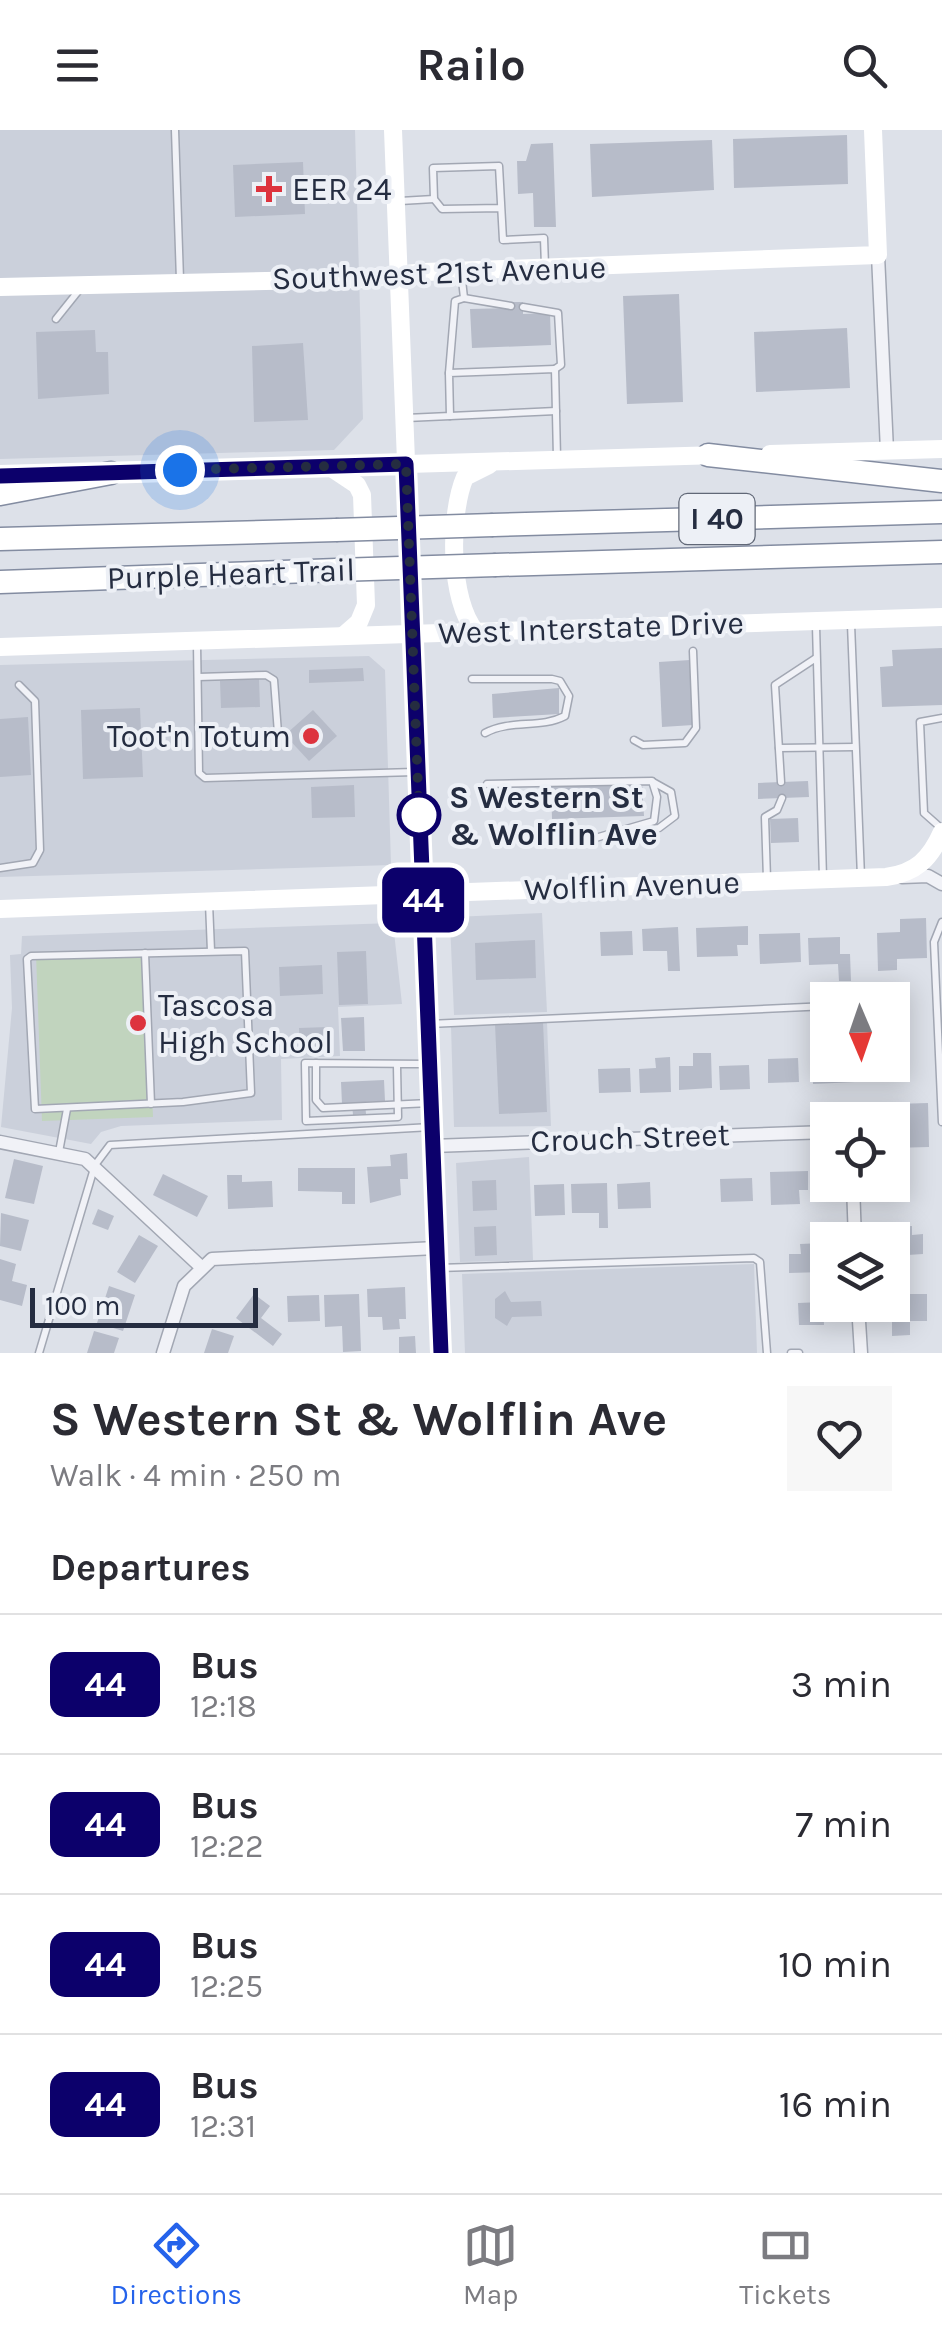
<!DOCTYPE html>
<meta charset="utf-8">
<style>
body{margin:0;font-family:Karla,sans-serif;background:#f7f7f7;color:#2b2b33;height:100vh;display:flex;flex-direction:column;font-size:38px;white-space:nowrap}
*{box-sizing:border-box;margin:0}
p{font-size:32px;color:#7c7c81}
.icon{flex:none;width:55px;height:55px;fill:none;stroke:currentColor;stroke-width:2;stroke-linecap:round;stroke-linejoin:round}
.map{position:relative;height:1223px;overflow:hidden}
.details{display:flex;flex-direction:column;background:#fff;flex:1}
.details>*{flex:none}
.badge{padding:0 20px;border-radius:15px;font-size:35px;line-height:65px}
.needle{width:65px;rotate:178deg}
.tools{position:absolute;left:810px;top:852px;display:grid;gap:20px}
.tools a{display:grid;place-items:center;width:100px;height:100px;border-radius:0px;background:#fff;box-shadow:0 5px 25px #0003;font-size:50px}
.scale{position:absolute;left:30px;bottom:25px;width:228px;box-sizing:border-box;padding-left:10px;border:5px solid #252d41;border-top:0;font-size:28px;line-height:35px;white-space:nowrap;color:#252d41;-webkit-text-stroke:8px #edf0f6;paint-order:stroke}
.you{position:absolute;width:50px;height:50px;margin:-25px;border:8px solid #fff;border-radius:50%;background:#1a73e8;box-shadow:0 0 0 15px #1a73e833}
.map>.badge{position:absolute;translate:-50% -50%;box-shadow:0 0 0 5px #fff}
h2{padding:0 50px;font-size:38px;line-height:90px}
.round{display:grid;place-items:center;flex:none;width:105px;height:105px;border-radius:0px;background:#f7f7f7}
.head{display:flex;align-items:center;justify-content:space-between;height:170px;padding:0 50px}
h1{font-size:48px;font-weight:700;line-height:75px}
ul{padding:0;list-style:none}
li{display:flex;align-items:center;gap:30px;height:140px;padding:0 50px;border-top:2px solid #e1e1e2}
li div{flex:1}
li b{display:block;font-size:38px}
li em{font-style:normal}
li .badge{min-width:110px;font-weight:700;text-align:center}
header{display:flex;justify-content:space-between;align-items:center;height:130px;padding:0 50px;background:#fff;font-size:45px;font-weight:700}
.tab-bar{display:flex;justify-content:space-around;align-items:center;height:140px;border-top:2px solid #e1e1e2;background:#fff;font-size:28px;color:#7c7c81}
.tab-bar a{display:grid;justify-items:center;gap:5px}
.tab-bar .current{color:#2563eb}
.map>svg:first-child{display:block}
.built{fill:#cbd0db}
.green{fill:#c1d4be}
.building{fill:#b7bcc9}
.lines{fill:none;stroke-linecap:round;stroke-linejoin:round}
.lane-casing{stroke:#a2a7b3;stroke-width:9}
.street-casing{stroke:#a2a7b3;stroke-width:15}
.highway-casing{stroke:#838ca1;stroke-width:25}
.lane{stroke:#f1f2f7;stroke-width:6}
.street{stroke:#f1f2f7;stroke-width:12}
.secondary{stroke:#fff;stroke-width:18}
.highway{stroke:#fff;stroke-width:22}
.highway-bridge-casing{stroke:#838ca1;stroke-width:25;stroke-linecap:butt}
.highway-bridge{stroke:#fff;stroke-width:22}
.line-casing{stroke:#fff;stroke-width:22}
.line{stroke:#0c006b;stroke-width:15}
.walk{stroke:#252d41;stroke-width:10;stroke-dasharray:0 18}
.poi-dot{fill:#dd333e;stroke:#edf0f6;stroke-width:4}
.stop-dot{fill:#fff;stroke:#0c006b;stroke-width:5}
.labels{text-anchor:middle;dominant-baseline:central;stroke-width:8;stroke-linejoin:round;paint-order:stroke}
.shield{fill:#edf0f6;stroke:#616877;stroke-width:2.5}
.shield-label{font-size:30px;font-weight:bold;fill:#252d41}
.poi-label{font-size:32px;fill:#252d41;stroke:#edf0f6;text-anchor:start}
.street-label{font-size:32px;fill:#252d41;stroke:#edf0f6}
.stop-label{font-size:32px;font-weight:bold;fill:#252d41;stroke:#edf0f6;text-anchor:start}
</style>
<header><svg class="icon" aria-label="menu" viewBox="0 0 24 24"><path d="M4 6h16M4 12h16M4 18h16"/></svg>Railo<svg class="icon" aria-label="search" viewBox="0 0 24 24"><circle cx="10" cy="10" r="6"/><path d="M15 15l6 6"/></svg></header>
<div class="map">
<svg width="942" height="1223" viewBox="0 0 942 1223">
<rect width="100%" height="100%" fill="#dde1e9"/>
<g class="built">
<path d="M 0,0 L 355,0 L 363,289 L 334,320 L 0,329 Z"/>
<path d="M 369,526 L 385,540 L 391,735 L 0,747 L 0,535 Z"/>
<path d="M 542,783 L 547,882 L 454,885 L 450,792 L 454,787 Z"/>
<path d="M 393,793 L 402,874 L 338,877 L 340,926 L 281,929 L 282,990 L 121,996 L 101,1002 L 91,1014 L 1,997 L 12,878 L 10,825 L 21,824 L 22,806 Z"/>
<path d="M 547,892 L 551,996 L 454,997 L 451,896 Z"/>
<path d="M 529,1027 L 533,1130 L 460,1132 L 456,1033 Z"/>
<path d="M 754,1134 L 757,1223 L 465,1223 L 462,1144 Z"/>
</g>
<path class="green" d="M 147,820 L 153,987 L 42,991 L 36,824 Z"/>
<g class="building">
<path d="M 847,5 L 848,54 L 734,58 L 733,9 Z"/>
<path d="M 712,10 L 714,60 L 592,67 L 590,14 Z"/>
<path d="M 553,13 L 556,97 L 534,97 L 533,63 L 518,64 L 517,31 L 526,31 L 531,14 Z"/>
<path d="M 303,32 L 305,84 L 235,87 L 233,35 Z"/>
<path d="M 679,164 L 683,272 L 627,274 L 623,166 Z"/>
<path d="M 511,172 L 523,172 L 523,184 L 550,183 L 551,215 L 472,218 L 470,179 L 511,178 Z"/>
<path d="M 847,198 L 850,258 L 756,262 L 754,202 Z"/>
<path d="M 95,200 L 96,222 L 108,222 L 109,264 L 38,269 L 36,202 Z"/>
<path d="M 303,213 L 308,290 L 254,292 L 252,216 Z"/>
<path d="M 942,518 L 942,575 L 882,577 L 880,537 L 893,536 L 892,520 Z"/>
<path d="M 690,530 L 693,595 L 662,597 L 659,532 Z"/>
<path d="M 363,538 L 364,551 L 309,553 L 309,540 Z"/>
<path d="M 259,549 L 260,577 L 221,578 L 220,551 Z"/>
<path d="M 559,558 L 559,584 L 493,588 L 492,564 Z"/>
<path d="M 140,578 L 143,647 L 83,649 L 81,580 Z"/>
<path d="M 313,580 L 337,606 L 309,631 L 285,605 Z"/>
<path d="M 28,587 L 31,645 L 0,647 L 0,589 Z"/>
<path d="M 808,651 L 809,667 L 758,669 L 758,653 Z"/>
<path d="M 642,653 L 644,686 L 552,689 L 551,656 Z"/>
<path d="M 354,655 L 355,687 L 312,688 L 311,657 Z"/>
<path d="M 798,688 L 799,712 L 771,713 L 770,689 Z"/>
<path d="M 926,788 L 927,828 L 897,829 L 897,840 L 878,841 L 877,803 L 900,802 L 900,789 Z"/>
<path d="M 748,796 L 748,815 L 737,815 L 738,826 L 697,827 L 696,798 Z"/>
<path d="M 678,797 L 680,841 L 668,841 L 667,821 L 643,821 L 642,799 Z"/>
<path d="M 632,801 L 633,825 L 601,826 L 600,802 Z"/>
<path d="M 800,803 L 801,832 L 760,834 L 759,804 Z"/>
<path d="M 840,807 L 840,824 L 850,824 L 851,851 L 839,851 L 838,834 L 809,835 L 808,808 Z"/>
<path d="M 535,810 L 536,848 L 476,850 L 475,813 Z"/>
<path d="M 366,821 L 368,874 L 339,875 L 337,822 Z"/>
<path d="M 322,835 L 323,864 L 280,866 L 279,837 Z"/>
<path d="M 364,887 L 365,921 L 343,921 L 341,888 Z"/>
<path d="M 543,892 L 547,982 L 499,984 L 495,894 Z"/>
<path d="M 328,897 L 329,918 L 300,919 L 299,898 Z"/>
<path d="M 693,923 L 711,923 L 712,958 L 679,960 L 679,936 L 693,936 Z"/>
<path d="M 828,924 L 828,935 L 854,935 L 855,952 L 813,954 L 812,925 Z"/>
<path d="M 670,927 L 671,962 L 640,963 L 639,939 L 656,938 L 655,928 Z"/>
<path d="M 798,928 L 799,952 L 768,953 L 768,929 Z"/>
<path d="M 749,935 L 750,959 L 720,960 L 719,936 Z"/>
<path d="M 630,938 L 631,962 L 599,963 L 598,939 Z"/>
<path d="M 384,950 L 385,971 L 365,972 L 366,984 L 353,985 L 352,974 L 342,974 L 341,952 Z"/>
<path d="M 928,973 L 929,1017 L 892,1018 L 892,990 L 887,990 L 887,985 L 897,984 L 896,974 Z"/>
<path d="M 407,1023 L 408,1049 L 400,1049 L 401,1065 L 370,1073 L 367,1037 L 391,1036 L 390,1025 Z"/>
<path d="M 14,1029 L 43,1036 L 34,1074 L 5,1068 Z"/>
<path d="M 298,1038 L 355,1038 L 355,1074 L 342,1074 L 342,1062 L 298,1061 Z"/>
<path d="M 808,1041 L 808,1060 L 799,1060 L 800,1074 L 771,1075 L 770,1042 Z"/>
<path d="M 163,1044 L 208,1066 L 197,1087 L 153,1065 Z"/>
<path d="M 227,1045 L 242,1045 L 242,1052 L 272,1051 L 273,1077 L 228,1079 Z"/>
<path d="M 752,1048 L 753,1071 L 721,1072 L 720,1049 Z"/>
<path d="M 496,1050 L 497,1080 L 473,1081 L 472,1051 Z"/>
<path d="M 650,1052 L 651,1078 L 618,1079 L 617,1054 Z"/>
<path d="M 607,1053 L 608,1098 L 599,1098 L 599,1083 L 572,1083 L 571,1054 Z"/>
<path d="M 564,1054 L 565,1085 L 535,1086 L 534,1055 Z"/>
<path d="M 98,1079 L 114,1086 L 108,1100 L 92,1094 Z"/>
<path d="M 1,1083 L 29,1090 L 21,1121 L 0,1116 Z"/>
<path d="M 496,1096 L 497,1125 L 475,1126 L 474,1097 Z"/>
<path d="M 912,1096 L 912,1105 L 923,1104 L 923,1124 L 892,1126 L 887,1097 Z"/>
<path d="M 139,1105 L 158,1116 L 135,1153 L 117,1142 Z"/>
<path d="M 823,1113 L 824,1142 L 789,1143 L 789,1124 L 801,1124 L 800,1114 Z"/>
<path d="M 0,1129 L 16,1134 L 12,1151 L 27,1155 L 22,1176 L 0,1170 Z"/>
<path d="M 109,1156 L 135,1165 L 123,1201 L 97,1193 Z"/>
<path d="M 405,1157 L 406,1189 L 399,1189 L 400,1199 L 383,1200 L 382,1187 L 368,1187 L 367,1159 Z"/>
<path d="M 505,1161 L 511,1172 L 541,1171 L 542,1186 L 512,1187 L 507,1196 L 495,1188 L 495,1169 Z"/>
<path d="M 254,1164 L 270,1176 L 261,1188 L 282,1204 L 273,1216 L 236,1188 Z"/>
<path d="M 359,1164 L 361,1221 L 343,1222 L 342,1196 L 325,1197 L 324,1165 Z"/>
<path d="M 892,1164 L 927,1164 L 927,1191 L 910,1191 L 910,1205 L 892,1206 Z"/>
<path d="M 319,1165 L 320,1191 L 288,1192 L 287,1166 Z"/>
<path d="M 823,1172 L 824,1195 L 799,1195 L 798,1173 Z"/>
<path d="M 212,1199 L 234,1206 L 228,1223 L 204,1223 Z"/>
<path d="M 94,1201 L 119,1208 L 114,1223 L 87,1223 Z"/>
<path d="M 415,1206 L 416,1223 L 399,1223 L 399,1207 Z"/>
</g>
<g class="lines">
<defs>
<g id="lane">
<path d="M 175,0 L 180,150"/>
<path d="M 400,71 L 434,69"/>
<path d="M 501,78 L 442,79 L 434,69 L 433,38 L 499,36 L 503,110 L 544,108 L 545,136"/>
<path d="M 464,168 L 511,176"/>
<path d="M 523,177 L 558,183 L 561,235 L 555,239"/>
<path d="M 56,189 L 80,159"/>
<path d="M 449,243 L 455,171 L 464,168 L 461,141"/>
<path d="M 450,286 L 556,281"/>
<path d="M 406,288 L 450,286 L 449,243 L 555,239 L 557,328"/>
<path d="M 851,494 L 861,747"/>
<path d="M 816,496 L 823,748"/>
<path d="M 197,514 L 199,643 L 205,648 L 415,642"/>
<path d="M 198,547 L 266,545 L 274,550 L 278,603"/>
<path d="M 472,549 L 552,549 L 560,551 L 569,566 L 565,586 C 540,599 511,589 485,603"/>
<path d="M 634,610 L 643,615 L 685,613 L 696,598 L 693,521"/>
<path d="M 779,618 L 855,617"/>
<path d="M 781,652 L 775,555 L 816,528"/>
<path d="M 487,654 L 652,651 L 657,667 L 654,691 L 585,711"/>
<path d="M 941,698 L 924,683 L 920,592 L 942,588"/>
<path d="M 643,700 L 659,698 L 675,686 L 671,662 L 653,652"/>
<path d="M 0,738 L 33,733 L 40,720 L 35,571 L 19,555"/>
<path d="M 767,749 L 765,687 L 777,680 L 782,668"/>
<path d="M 209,773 L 211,821"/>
<path d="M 942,792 L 934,812 L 942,992"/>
<path d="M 245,821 L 251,963 L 183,972 L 35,979 L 27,829 L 31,826 Z"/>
<path d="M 145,823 L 151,974"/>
<path d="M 429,894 L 828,876"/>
<path d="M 316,933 L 316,970 L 323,978 L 430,973"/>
<path d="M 397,936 L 398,987 L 306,991 L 305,933 L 428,934"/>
<path d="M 59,1022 L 67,979"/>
<path d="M 438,1138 L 754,1128 L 760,1132 L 767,1223"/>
<path d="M 39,1223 L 95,1035 L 110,1015 L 431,997"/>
<path d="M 791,1223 L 799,1223"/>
</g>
<g id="street">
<path d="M 878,125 L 887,321"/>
<path d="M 902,747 L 928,746 L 942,754"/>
<path d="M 0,1012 L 85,1029 L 200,1136"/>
<path d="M 432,1016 L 828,1002"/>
<path d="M 853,1055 L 855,1110"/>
<path d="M 858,1175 L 861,1223"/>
<path d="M 163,1223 L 184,1156 L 212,1129 L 436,1118"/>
</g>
<g id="highway">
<path d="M 708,325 L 942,351"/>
<path d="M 0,364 L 111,343"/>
<path d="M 493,395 L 942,382"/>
<path d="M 0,409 L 336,400"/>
<path d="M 496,435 L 942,422"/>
<path d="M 0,452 L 337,440"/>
</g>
</defs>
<use href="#lane" class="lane-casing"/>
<use href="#street" class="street-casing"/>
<use href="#highway" class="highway-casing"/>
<use href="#lane" class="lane"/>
<use href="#street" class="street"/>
<g class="secondary">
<path d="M 393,0 L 441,1223"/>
<path d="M 0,157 L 360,149 L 425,142 L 878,125 L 873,0"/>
<path d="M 770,324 L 942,319"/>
<path d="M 330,337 L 357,355 L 362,365 L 366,475 L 359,492 L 343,506"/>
<path d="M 100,343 L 719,325"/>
<path d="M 0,346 L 64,344"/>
<path d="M 476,502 C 449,471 449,384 465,347 L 489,335"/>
<path d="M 0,517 L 942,487"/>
<path d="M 0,779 L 886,747 C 916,743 930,729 942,702"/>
</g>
<use href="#highway" class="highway"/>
<defs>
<g id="highway-bridge">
<path d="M 336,400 L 493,395"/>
<path d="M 337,440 L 496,435"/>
</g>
</defs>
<use href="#highway-bridge" class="highway-bridge-casing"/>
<use href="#highway-bridge" class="highway-bridge"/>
</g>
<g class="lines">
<defs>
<path id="line" d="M 0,346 L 406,334 L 441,1223"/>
</defs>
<use href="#line" class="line-casing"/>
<use href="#line" class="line"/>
<path class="walk" d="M 180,340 L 406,334 L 419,685"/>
</g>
<g class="poi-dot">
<path d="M264 44h10v10h10v10h-10v10h-10v-10h-10v-10h10z"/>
<circle cx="311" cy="606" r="10"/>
<circle cx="138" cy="893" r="10"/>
</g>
<circle class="stop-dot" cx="419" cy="685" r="20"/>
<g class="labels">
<rect class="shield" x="679.5" y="364" width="75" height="50" rx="8"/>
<g class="shield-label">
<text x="717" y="389">I 40</text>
</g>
<g class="poi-label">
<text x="292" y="59">EER 24</text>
<text x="291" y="606" text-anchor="end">Toot'n Totum</text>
<text x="158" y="875">Tascosa<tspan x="158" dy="37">High School</tspan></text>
</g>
<g class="street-label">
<text transform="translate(439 143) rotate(-2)">Southwest 21st Avenue</text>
<text transform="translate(231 444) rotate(-2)">Purple Heart Trail</text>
<text transform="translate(591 498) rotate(-2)">West Interstate Drive</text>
<text transform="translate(632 756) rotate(-2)">Wolflin Avenue</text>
<text transform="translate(630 1008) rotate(-2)">Crouch Street</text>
</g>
<g class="stop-label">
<text x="449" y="667">S Western St<tspan x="449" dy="37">&amp; Wolflin Ave</tspan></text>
</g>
</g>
</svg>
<div class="tools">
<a><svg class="needle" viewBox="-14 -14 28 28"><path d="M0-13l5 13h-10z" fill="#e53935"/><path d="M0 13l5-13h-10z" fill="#7c7c81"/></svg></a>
<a><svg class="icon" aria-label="locate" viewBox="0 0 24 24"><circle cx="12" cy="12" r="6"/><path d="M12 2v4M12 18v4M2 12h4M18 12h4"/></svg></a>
<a><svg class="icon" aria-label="layers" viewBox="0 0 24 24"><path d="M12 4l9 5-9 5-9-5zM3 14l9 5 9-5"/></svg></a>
</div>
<div class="scale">100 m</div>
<div class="you" style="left:180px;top:340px"></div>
<b class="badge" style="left:423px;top:770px;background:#0c006b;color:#fff">44</b>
</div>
<section class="details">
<div class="head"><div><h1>S Western St &amp; Wolflin Ave</h1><p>Walk · 4 min · 250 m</p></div><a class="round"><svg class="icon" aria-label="heart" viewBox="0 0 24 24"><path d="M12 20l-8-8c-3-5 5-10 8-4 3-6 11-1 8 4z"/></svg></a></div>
<h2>Departures</h2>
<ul>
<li><span class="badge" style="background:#0c006b;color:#fff">44</span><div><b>Bus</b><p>12:18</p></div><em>3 min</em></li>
<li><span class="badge" style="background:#0c006b;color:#fff">44</span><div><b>Bus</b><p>12:22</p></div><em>7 min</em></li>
<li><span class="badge" style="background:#0c006b;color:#fff">44</span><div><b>Bus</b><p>12:25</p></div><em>10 min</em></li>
<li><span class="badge" style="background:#0c006b;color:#fff">44</span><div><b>Bus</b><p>12:31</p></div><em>16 min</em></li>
</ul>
</section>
<nav class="tab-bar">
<a class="current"><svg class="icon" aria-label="directions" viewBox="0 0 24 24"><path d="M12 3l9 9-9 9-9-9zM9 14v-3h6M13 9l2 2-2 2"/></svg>Directions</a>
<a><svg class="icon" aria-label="map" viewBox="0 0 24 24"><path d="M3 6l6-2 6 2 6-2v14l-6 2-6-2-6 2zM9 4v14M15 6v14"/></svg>Map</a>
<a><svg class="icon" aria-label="tickets" viewBox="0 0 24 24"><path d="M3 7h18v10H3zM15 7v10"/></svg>Tickets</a>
</nav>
